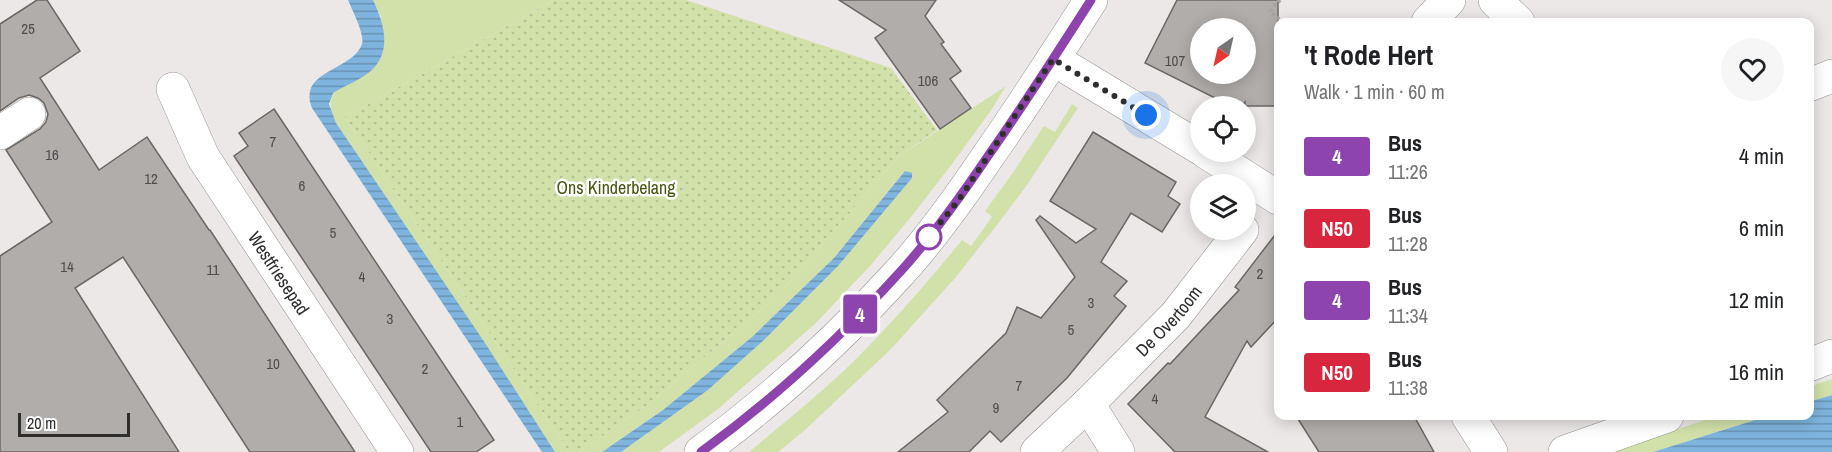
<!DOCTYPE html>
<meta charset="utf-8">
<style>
body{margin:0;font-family:"Archivo Narrow",sans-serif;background:#f6f6f6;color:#202124;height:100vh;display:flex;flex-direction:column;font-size:22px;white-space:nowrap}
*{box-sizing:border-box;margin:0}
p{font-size:20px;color:#757577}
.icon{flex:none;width:33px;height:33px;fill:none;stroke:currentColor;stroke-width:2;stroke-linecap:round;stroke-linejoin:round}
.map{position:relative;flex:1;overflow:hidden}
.details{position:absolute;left:1274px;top:18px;width:540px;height:402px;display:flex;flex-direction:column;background:#fff;border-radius:12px;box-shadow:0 3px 15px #0003}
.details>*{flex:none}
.badge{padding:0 12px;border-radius:4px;font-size:21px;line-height:39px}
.needle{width:39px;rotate:214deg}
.controls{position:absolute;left:1190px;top:18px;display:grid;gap:12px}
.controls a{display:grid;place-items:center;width:66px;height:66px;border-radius:50%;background:#fff;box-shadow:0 3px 15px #0003;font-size:30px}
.scale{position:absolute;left:18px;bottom:15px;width:112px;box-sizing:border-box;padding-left:6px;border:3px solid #2f2e2d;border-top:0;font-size:16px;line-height:21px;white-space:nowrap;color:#2f2e2d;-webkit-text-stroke:4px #fff;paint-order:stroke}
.you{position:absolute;width:30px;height:30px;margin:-15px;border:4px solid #fff;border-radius:50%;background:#1a73e8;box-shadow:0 0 0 9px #1a73e833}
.map>.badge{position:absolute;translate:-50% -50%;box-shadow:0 0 0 3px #fff}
.round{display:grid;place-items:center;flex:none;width:63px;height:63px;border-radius:32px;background:#f6f6f6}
.head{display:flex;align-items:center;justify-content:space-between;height:102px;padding:0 30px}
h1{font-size:28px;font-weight:700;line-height:45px}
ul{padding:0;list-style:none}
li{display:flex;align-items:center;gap:18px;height:72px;padding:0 30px}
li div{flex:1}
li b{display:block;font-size:22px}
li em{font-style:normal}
li .badge{min-width:66px;font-weight:700;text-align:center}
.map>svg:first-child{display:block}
.green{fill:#d2e1aa}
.park{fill:url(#park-dots)}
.water{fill:url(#water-rules)}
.building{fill:#b0adab;stroke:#6a6765;stroke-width:1.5;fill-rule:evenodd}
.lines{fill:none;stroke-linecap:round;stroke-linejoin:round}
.minor-casing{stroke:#979493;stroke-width:34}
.path{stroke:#a6a4a3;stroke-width:4;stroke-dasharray:3 3;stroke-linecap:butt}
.minor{stroke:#fff;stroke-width:33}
.line-casing{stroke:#fff;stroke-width:14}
.line{stroke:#8e44ad;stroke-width:9}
.walk{stroke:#2f2e2d;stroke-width:6;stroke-dasharray:0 10.8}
.stop-dot{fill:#fff;stroke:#8e44ad;stroke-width:3}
.labels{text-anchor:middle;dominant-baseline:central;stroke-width:5;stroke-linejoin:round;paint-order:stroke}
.number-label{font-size:15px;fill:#4f4e4c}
.park-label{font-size:18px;fill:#485513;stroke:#fff}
.street-label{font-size:18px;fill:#2f2e2d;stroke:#fff}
</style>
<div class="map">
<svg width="1832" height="452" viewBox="0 0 1832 452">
<defs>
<pattern id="park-dots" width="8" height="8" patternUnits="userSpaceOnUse" patternTransform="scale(1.5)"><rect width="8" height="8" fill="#d2e1aa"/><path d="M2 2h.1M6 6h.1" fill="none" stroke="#b5c193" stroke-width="1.8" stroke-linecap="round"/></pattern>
<pattern id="water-rules" width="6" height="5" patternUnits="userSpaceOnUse" patternTransform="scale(1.5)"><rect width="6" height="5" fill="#7fb4de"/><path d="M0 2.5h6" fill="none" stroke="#6893b4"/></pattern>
</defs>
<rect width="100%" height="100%" fill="#ebe8e7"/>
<g class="green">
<path d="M 373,0 L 554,0 L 345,117 L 569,452 L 555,452 L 336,123 C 332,112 328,105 333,93 L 367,74 L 378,62 L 381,17 Z"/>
<path d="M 1006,86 L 992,109 L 952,164 L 911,217 L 870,266 L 816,323 L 718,409 L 659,452 L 621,452 L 708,390 L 765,339 L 838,266 L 905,171 L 834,258 L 752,337 L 663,410 L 602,452 L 579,452 L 650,403 L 777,296 L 899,156 Z"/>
<path d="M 1072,104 L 1078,108 L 1027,185 L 1000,221 L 956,277 L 891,349 L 805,430 L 778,452 L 749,452 C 785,422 821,393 854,361 C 892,323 928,282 962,240 L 971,246 L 992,217 L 985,211 L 1012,174 L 1044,126 L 1055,132 Z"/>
<path d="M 1832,379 L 1832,395 L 1809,402 L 1809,387 Z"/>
<path d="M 1718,416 L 1768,416 L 1653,452 L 1605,452 Z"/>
</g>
<path class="park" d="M 554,0 L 686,0 L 891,68 L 937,130 L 899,156 L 777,296 L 650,403 L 579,452 L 569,452 L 345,117 Z"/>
<g class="water">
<path d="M 348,0 L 373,0 C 385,25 393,55 367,74 C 356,82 344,86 333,93 L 329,104 L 336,123 L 485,343 L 555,452 L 542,452 L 312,108 C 297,70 353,71 362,44 C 365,34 352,10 348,0 Z"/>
<path d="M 905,171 L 912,173 L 912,178 L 838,266 L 765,339 L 708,390 L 621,452 L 602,452 L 663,410 L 752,337 L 834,258 Z"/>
<path d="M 1832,395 L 1832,452 L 1653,452 L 1768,416 L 1809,416 L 1809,402 Z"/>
</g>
<g class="building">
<path d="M 37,0 L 47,0 L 80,51 L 40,78 L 99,170 L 147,137 L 209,230 L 210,230 L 355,452 L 250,452 L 123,257 L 75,288 L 179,452 L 0,452 L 0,256 L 52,222 L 6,150 L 40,129 L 46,122 L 48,114 L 44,103 L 38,98 L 29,95 L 19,98 L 0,111 L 0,24 Z"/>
<path d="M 839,0 L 936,0 L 925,16 L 944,42 L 941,44 L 961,71 L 950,79 L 971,108 L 940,129 L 875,38 L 886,30 Z"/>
<path d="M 1177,0 L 1278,0 L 1278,106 L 1245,106 L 1245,102 L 1242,106 L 1231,106 L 1145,63 ZM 1200,28 L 1245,28 L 1245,74 L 1200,74 Z"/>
<path d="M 274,109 L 494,440 L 476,452 L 431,452 L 234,156 L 248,146 L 239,133 Z"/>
<path d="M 1093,132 L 1176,182 L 1168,196 L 1180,204 L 1162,232 L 1131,213 L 1101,262 L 1127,281 L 1114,296 L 1126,306 L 1067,378 L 1001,442 L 990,431 L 969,452 L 898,452 L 948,412 L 937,400 L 1006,333 L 1017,307 L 1041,318 L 1075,277 L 1036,220 L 1040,216 L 1076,243 L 1096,229 L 1050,201 Z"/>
<path d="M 1278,231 L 1278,318 L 1251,347 L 1247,341 L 1205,417 L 1268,452 L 1175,452 L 1128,404 L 1168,363 L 1170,364 L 1239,290 L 1235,287 Z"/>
<path d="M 1296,416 L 1414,416 L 1434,452 L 1319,452 Z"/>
</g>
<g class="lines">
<defs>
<g id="minor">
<path d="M 1495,0 L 1518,22"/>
<path d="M 1428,22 L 1449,0"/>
<path d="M 1053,59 L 1200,148"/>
<path d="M 1809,85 L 1832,76"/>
<path id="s1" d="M 173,89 L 203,157 L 397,452"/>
<path d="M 0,133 L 29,114"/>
<path d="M 1206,152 L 1278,198"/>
<path d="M 1809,365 L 1832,356"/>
<path d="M 1088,404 L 1118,452"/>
<path d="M 1468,416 L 1491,452"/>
<path d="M 701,452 C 774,399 840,338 900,272 C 933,236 961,196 988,156 C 1024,105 1057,53 1091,0"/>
<path id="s2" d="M 1037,452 L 1088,404 L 1176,315 L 1242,230"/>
<path d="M 1565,452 L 1667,416"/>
</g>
</defs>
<use href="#minor" class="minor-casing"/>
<path class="path" d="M 1280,0 L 1270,11 L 1282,22"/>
<use href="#minor" class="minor"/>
</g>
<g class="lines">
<defs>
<path id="line" d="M 701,452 C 774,399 840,338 900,272 C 933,236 961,196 988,156 C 1024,105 1057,53 1091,0"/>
</defs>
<use href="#line" class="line-casing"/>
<use href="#line" class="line"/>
<path class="walk" d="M 929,237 L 928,238 L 958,201 L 1053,59 L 1146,115"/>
</g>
<circle class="stop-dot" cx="929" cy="237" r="12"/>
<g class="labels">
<g class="number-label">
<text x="28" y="28">25</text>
<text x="1175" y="60">107</text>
<text x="928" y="80">106</text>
<text x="273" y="141">7</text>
<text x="52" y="154">16</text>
<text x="151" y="178">12</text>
<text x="302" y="185">6</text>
<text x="333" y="232">5</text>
<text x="67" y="266">14</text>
<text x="213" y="269">11</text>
<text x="1260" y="273">2</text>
<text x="362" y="276">4</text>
<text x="1091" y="302">3</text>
<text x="390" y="318">3</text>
<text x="1071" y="329">5</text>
<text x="273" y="363">10</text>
<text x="425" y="368">2</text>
<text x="1019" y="385">7</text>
<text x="1155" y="398">4</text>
<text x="996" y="407">9</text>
<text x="460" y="421">1</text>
</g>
<g class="park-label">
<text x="616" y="187">Ons Kinderbelang</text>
</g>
<g class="street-label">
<text stroke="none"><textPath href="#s1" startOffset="213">Westfriesepad</textPath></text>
<text stroke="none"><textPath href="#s2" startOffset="186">De Overtoom</textPath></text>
</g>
</g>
</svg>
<div class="controls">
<a><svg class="needle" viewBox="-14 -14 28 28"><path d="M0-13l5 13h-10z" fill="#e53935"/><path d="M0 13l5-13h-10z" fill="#757577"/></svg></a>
<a><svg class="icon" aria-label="locate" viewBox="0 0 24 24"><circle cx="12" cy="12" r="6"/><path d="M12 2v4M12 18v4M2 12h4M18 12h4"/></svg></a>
<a><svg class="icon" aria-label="layers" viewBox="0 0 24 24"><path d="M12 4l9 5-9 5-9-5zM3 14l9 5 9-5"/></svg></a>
</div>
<div class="scale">20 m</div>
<div class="you" style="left:1146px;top:115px"></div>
<b class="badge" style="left:860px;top:314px;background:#8e44ad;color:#fff">4</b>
<section class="details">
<div class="head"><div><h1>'t Rode Hert</h1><p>Walk · 1 min · 60 m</p></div><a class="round"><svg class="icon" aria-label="heart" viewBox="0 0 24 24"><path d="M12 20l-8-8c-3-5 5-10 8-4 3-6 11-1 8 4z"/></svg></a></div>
<ul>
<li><span class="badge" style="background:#8e44ad;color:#fff">4</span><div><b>Bus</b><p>11:26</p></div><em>4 min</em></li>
<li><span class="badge" style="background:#d7263d;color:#fff">N50</span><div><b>Bus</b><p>11:28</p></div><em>6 min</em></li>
<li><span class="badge" style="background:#8e44ad;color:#fff">4</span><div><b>Bus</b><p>11:34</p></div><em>12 min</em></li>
<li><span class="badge" style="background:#d7263d;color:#fff">N50</span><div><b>Bus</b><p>11:38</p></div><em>16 min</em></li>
</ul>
</section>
</div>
